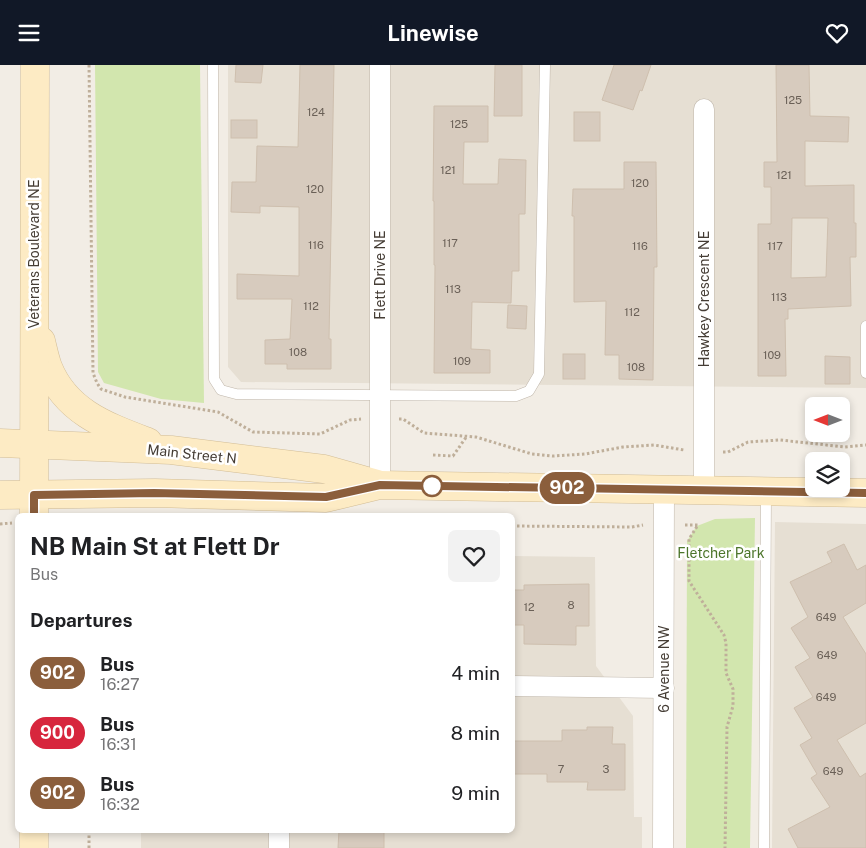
<!DOCTYPE html>
<style>
body{margin:0;font-family:"Public Sans",sans-serif;background:#f2f2f2;color:#202124;height:100vh;display:flex;flex-direction:column;font-size:19px;white-space:nowrap}
*{box-sizing:border-box;margin:0}
p{font-size:16px;color:#757577}
.icon{flex:none;width:28px;height:28px;fill:none;stroke:currentColor;stroke-width:2;stroke-linecap:round;stroke-linejoin:round}
.map{position:relative;flex:1;overflow:hidden}
.panel{position:absolute;left:15px;top:448px;width:500px;height:320px;display:flex;flex-direction:column;background:#fff;border-radius:8px;box-shadow:0 2px 8px #0003}
.panel>*{flex:none}
.badge{padding:0 10px;border-radius:16px;font-size:18px;line-height:32px}
.needle{width:32px;rotate:270deg}
.tools{position:absolute;left:805px;top:332px;display:grid;gap:10px}
.tools a{display:grid;place-items:center;width:45px;height:45px;border-radius:8px;background:#fff;box-shadow:0 2px 8px #0003;font-size:25px}
.map>.badge{position:absolute;translate:-50% -50%;box-shadow:0 0 0 2px #fff}
h2{padding:0 15px;font-size:19px;line-height:45px}
.round{display:grid;place-items:center;flex:none;width:52px;height:52px;border-radius:8px;background:#f2f2f2}
.head{display:flex;align-items:center;justify-content:space-between;height:85px;padding:0 15px}
h1{font-size:24px;font-weight:700;line-height:38px}
ul{padding:0;list-style:none}
li{display:flex;align-items:center;gap:15px;height:60px;padding:0 15px}
li div{flex:1}
li b{display:block;font-size:19px}
li em{font-style:normal}
li .badge{min-width:55px;font-weight:700;text-align:center}
header{display:flex;justify-content:space-between;align-items:center;height:65px;padding:0 15px;background:#111827;color:#fff;font-size:22px;font-weight:700}
.map>svg:first-child{display:block}
.residential{fill:#e6dfd3}
.green{fill:#d2e6ae}
.building{fill:#d7cbbe;stroke:#cebfae;fill-rule:evenodd}
.lines{fill:none;stroke-linecap:round;stroke-linejoin:round}
.lane-casing{stroke:#c0b7ab;stroke-width:11}
.street-casing{stroke:#c0b7ab;stroke-width:21}
.secondary-casing{stroke:#d2bd96;stroke-width:29}
.path{stroke:#bfaf9a;stroke-width:3;stroke-dasharray:2.5 2.5;stroke-linecap:butt}
.lane{stroke:#fff;stroke-width:10}
.street{stroke:#fff;stroke-width:20}
.secondary{stroke:#fdebc4;stroke-width:28}
.line-casing{stroke:#fff;stroke-width:11}
.line{stroke:#8b5e3c;stroke-width:8}
.stop-dot{fill:#fff;stroke:#8b5e3c;stroke-width:2.5}
.labels{text-anchor:middle;dominant-baseline:central;stroke-width:5;stroke-linejoin:round;paint-order:stroke}
.number-label{font-size:11px;fill:#6a6057}
.street-label{font-size:14px;fill:#453d35;stroke:#fff}
.park-label{font-size:14px;fill:#4c752a;stroke:#fff}
</style>
<header><svg class="icon" aria-label="menu" viewBox="0 0 24 24"><path d="M4 6h16M4 12h16M4 18h16"/></svg>Linewise<svg class="icon" aria-label="heart" viewBox="0 0 24 24"><path d="M12 20l-8-8c-3-5 5-10 8-4 3-6 11-1 8 4z"/></svg></header>
<div class="map">
<svg width="866" height="783" viewBox="0 0 866 783">
<rect width="100%" height="100%" fill="#f2ede5"/>
<g class="residential">
<path d="M 228,0 L 866,0 L 866,323 L 241,317 L 228,302 Z"/>
<path d="M 775,457 L 866,459 L 866,783 L 772,783 Z"/>
<path d="M 513,491 L 595,492 L 596,601 L 633,651 L 634,752 L 642,752 L 642,783 L 141,783 L 141,765 L 512,765 Z"/>
</g>
<g class="green">
<path d="M 95,0 L 200,0 L 204,338 L 161,334 L 104,318 L 98,307 Z"/>
<path d="M 755,453 L 750,783 L 686,783 L 687,476 L 697,461 L 715,454 Z"/>
</g>
<g class="building">
<path d="M 236,0 L 263,0 L 261,18 L 235,17 Z"/>
<path d="M 300,0 L 334,0 L 329,274 L 331,274 L 331,304 L 287,304 L 287,299 L 265,299 L 265,275 L 290,274 L 292,234 L 237,234 L 237,209 L 299,211 L 299,142 L 260,141 L 260,148 L 231,147 L 232,117 L 256,117 L 257,81 L 298,82 Z"/>
<path d="M 495,0 L 522,0 L 522,51 L 494,51 Z"/>
<path d="M 614,0 L 651,0 L 642,26 L 640,25 L 633,45 L 602,35 Z"/>
<path d="M 776,0 L 809,0 L 810,51 L 849,52 L 848,77 L 805,76 L 805,121 L 854,120 L 854,158 L 856,158 L 856,192 L 850,192 L 851,241 L 788,244 L 788,254 L 785,254 L 786,311 L 758,311 L 758,159 L 771,159 L 771,122 L 764,122 L 764,97 L 777,97 ZM 792,153 L 828,153 L 826,212 L 791,213 Z"/>
<path d="M 434,41 L 488,41 L 488,77 L 464,77 L 463,119 L 498,119 L 499,94 L 526,95 L 525,149 L 519,149 L 519,206 L 512,206 L 511,238 L 472,237 L 471,284 L 490,285 L 490,308 L 434,308 L 435,200 L 434,200 L 434,136 L 433,136 Z"/>
<rect x="574" y="47" width="26" height="29"/>
<rect x="231" y="55" width="26" height="18"/>
<path d="M 624,97 L 656,97 L 657,202 L 654,202 L 653,315 L 619,314 L 619,290 L 605,290 L 606,236 L 574,237 L 574,151 L 572,151 L 573,124 L 624,124 Z"/>
<path d="M 508,240 L 527,241 L 526,264 L 507,263 Z"/>
<rect x="563" y="289" width="22" height="25"/>
<path d="M 825,291 L 850,292 L 850,319 L 825,319 Z"/>
<path d="M 844,479 L 857,505 L 866,500 L 866,538 L 843,552 L 866,589 L 866,658 L 837,675 L 860,712 L 866,708 L 866,783 L 798,783 L 788,764 L 830,742 L 811,713 L 817,709 L 800,680 L 812,673 L 794,643 L 813,632 L 795,602 L 810,593 L 791,563 L 808,552 L 790,517 L 832,497 L 827,487 Z"/>
<path d="M 589,519 L 589,561 L 576,561 L 576,580 L 524,579 L 524,560 L 512,560 L 512,525 L 524,525 L 524,520 Z"/>
<path d="M 587,662 L 613,662 L 612,679 L 625,679 L 625,725 L 587,725 L 588,717 L 547,717 L 547,709 L 512,709 L 512,676 L 562,676 L 562,665 L 587,665 Z"/>
<path d="M 339,765 L 384,765 L 384,783 L 338,783 Z"/>
</g>
<g class="lines">
<defs>
<g id="lane">
<path d="M 213,0 L 214,314 L 221,325 L 236,329 L 516,331 L 529,326 L 539,309 L 545,0"/>
<path d="M 866,261 L 866,308"/>
<path d="M 764,783 L 766,428"/>
</g>
<g id="street">
<path d="M 380,0 L 380,420"/>
<path d="M 704,44 L 704,425"/>
<path d="M 512,621 L 664,623"/>
<path d="M 279,783 L 279,765"/>
<path d="M 663,783 L 664,425"/>
</g>
<g id="secondary">
<path d="M 41,276 C 43,284 45,294 48,302 C 66,347 106,361 148,377"/>
<path d="M 0,378 L 171,385 L 324,404 L 377,419"/>
<path d="M 0,430 L 155,428 L 326,433 L 380,420 L 866,428"/>
<path d="M 34,450 L 35,0"/>
<path d="M 34,783 L 34,765"/>
</g>
</defs>
<use href="#lane" class="lane-casing"/>
<use href="#street" class="street-casing"/>
<use href="#secondary" class="secondary-casing"/>
<g class="path">
<path d="M 89,0 L 93,308 L 97,318 L 101,324 L 125,332 L 218,347 L 253,367 L 320,369 L 350,355 L 361,354"/>
<path d="M 399,354 L 403,354 L 424,368 L 476,372 L 532,389 L 553,391 L 585,389 L 623,382 L 654,380 L 684,385"/>
<path d="M 723,387 L 728,387 L 748,377 L 780,375 L 845,382 L 866,380"/>
<path d="M 433,390 L 453,391 L 467,371"/>
<path d="M 0,459 L 12,458"/>
<path d="M 685,460 L 698,460 L 689,474 L 689,516 L 724,570 L 726,578 L 726,608 L 733,624 L 733,641 L 727,662 L 725,783"/>
<path d="M 512,461 L 632,462 L 643,460"/>
<path d="M 89,783 L 89,765"/>
</g>
<use href="#lane" class="lane"/>
<use href="#street" class="street"/>
<use href="#secondary" class="secondary"/>
</g>
<g class="lines">
<defs>
<path id="line" d="M 34,450 L 34,430 L 154,428 L 326,432 L 380,420 L 866,428"/>
</defs>
<use href="#line" class="line-casing"/>
<use href="#line" class="line"/>
</g>
<circle class="stop-dot" cx="432" cy="421" r="10"/>
<g class="labels">
<g class="number-label">
<text x="793" y="35">125</text>
<text x="316" y="47">124</text>
<text x="459" y="59">125</text>
<text x="448" y="105">121</text>
<text x="784" y="110">121</text>
<text x="640" y="118">120</text>
<text x="315" y="124">120</text>
<text x="450" y="178">117</text>
<text x="316" y="180">116</text>
<text x="640" y="181">116</text>
<text x="775" y="181">117</text>
<text x="453" y="224">113</text>
<text x="779" y="232">113</text>
<text x="311" y="241">112</text>
<text x="632" y="247">112</text>
<text x="298" y="287">108</text>
<text x="772" y="290">109</text>
<text x="462" y="296">109</text>
<text x="636" y="302">108</text>
<text x="571" y="540">8</text>
<text x="529" y="542">12</text>
<text x="826" y="552">649</text>
<text x="827" y="590">649</text>
<text x="826" y="632">649</text>
<text x="561" y="704">7</text>
<text x="606" y="704">3</text>
<text x="833" y="706">649</text>
</g>
<g class="street-label">
<text transform="translate(34 189) rotate(-90)">Veterans Boulevard NE</text>
<text transform="translate(380 210) rotate(-90)">Flett Drive NE</text>
<text transform="translate(704 234) rotate(-90)">Hawkey Crescent NE</text>
<text transform="translate(192 389) rotate(6)">Main Street N</text>
<text transform="translate(664 604) rotate(-90)">6 Avenue NW</text>
</g>
<g class="park-label">
<text x="721" y="488">Fletcher Park</text>
</g>
</g>
</svg>
<div class="tools">
<a><svg class="needle" viewBox="-14 -14 28 28"><path d="M0-13l5 13h-10z" fill="#e53935"/><path d="M0 13l5-13h-10z" fill="#757577"/></svg></a>
<a><svg class="icon" aria-label="layers" viewBox="0 0 24 24"><path d="M12 4l9 5-9 5-9-5zM3 14l9 5 9-5"/></svg></a>
</div>
<b class="badge" style="left:567px;top:423px;background:#8b5e3c;color:#fff">902</b>
<section class="panel">
<div class="head"><div><h1>NB Main St at Flett Dr</h1><p>Bus</p></div><a class="round"><svg class="icon" aria-label="heart" viewBox="0 0 24 24"><path d="M12 20l-8-8c-3-5 5-10 8-4 3-6 11-1 8 4z"/></svg></a></div>
<h2>Departures</h2>
<ul>
<li><span class="badge" style="background:#8b5e3c;color:#fff">902</span><div><b>Bus</b><p>16:27</p></div><em>4 min</em></li>
<li><span class="badge" style="background:#d7263d;color:#fff">900</span><div><b>Bus</b><p>16:31</p></div><em>8 min</em></li>
<li><span class="badge" style="background:#8b5e3c;color:#fff">902</span><div><b>Bus</b><p>16:32</p></div><em>9 min</em></li>
</ul>
</section>
</div>
